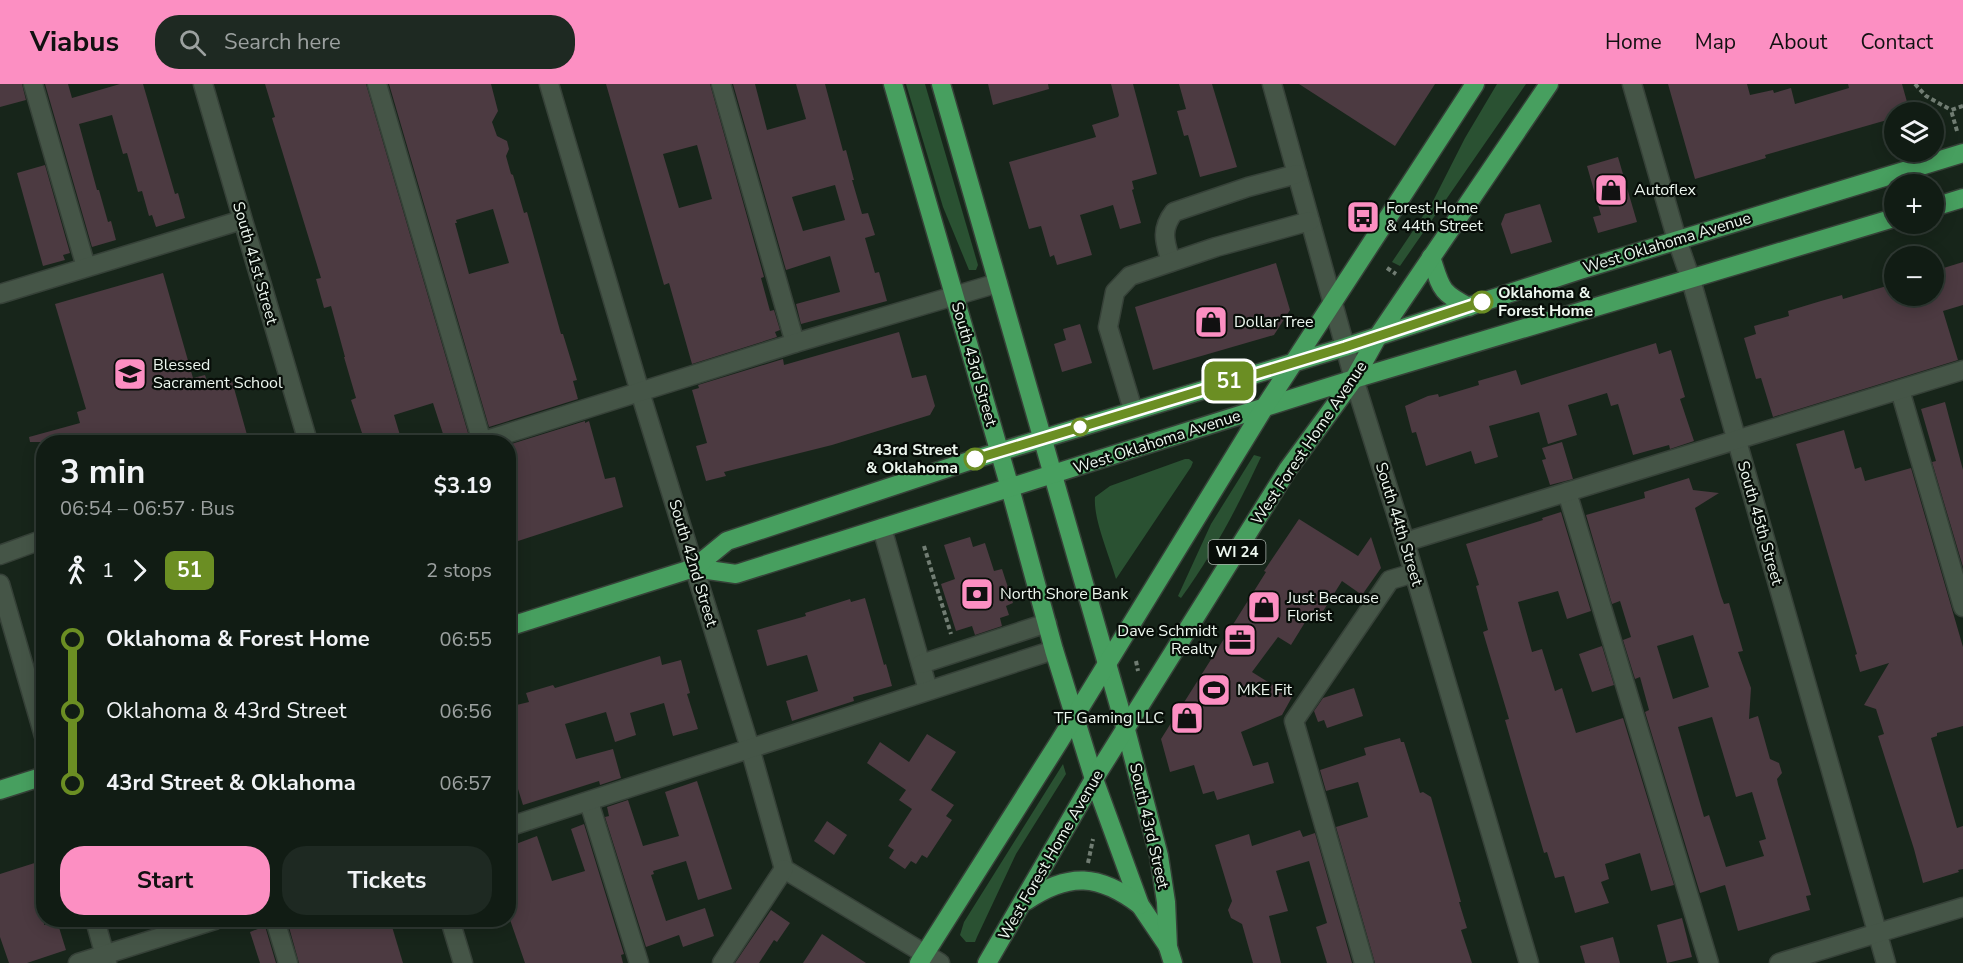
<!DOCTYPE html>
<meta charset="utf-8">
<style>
body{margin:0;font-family:"Nunito Sans",sans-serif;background:#1e2922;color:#f1f3f6;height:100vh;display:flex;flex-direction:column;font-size:22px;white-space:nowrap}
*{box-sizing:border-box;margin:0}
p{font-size:20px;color:#9ca1a0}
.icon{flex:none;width:33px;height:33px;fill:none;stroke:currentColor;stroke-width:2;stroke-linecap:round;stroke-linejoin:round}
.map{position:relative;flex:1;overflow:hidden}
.drawer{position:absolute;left:36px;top:351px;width:480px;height:492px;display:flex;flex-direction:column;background:#111c14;border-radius:24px;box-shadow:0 3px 15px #0003,0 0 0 2px #303a34}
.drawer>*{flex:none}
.badge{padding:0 12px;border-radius:9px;font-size:21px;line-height:39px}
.tools{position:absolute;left:1884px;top:18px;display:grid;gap:12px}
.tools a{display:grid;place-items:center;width:60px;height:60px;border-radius:50%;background:#111c14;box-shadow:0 3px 15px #0003,0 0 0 2px #303a34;font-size:30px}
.map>.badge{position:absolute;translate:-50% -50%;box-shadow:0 0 0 3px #fff}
.legs{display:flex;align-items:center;gap:9px;height:66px;padding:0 24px;font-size:20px}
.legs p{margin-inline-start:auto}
.head{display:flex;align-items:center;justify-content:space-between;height:102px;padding:0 24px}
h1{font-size:33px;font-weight:700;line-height:45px}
.primary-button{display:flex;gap:12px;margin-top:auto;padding:12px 24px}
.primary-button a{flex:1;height:69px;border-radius:24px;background:#fc8fc2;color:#111;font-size:24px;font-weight:700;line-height:69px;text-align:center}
.primary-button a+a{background:#1e2922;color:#f1f3f6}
ul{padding:0 24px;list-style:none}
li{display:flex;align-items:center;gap:21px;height:72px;font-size:22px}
li i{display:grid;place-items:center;width:9px;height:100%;margin:0 8px;background:currentColor}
li i::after{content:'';width:15px;height:15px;margin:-8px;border:4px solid;border-radius:50%;background:#111c14}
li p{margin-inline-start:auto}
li:first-child i{background:linear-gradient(#0000 50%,currentColor 0)}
li:last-child i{background:linear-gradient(currentColor 50%,#0000 0)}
header{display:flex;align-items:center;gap:36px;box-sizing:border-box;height:84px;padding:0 30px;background:#fc8fc2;color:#111}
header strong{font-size:28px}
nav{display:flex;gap:33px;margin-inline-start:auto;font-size:21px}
.search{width:420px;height:54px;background:#1e2922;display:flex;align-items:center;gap:15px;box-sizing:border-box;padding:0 21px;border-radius:24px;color:#9ca1a0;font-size:22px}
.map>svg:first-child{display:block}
.green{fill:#2a5132}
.building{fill:#4c3a41;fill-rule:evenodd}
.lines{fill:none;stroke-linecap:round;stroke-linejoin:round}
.minor-casing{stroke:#364138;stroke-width:21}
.major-casing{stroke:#364138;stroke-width:21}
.path{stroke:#717d73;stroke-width:4;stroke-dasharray:4.5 3;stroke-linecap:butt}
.minor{stroke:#455547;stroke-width:18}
.major{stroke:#479f5f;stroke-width:18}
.line-1-casing{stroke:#fff;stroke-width:14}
.line-1{stroke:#6b8e23;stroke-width:9}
.stop-1-dot{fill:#fff;stroke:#6b8e23;stroke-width:3}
.labels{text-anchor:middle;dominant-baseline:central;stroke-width:4.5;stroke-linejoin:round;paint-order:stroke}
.shield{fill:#070d08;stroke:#a8b1aa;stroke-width:1.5}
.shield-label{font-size:15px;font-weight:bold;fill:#edf7ef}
.poi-label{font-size:16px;fill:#edf7ef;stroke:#070d08;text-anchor:start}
.street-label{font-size:16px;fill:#edf7ef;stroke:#070d08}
.stop-label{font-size:16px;font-weight:bold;fill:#edf7ef;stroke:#070d08;text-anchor:start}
</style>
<header>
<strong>Viabus</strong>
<div class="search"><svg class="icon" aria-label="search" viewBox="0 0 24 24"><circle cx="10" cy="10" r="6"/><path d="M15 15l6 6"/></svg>Search here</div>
<nav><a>Home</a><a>Map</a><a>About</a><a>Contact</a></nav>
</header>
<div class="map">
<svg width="1963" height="879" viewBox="0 0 1963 879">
<rect width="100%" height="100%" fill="#17251a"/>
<g class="green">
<path d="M 906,0 L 925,0 L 978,181 L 976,186 L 969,186 L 943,123 Z"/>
<path d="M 1497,0 L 1526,0 L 1400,182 L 1392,178 L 1433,117 L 1465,54 Z"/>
<path d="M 1254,371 L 1261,373 C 1238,422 1213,470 1181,514 L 1178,512 L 1211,440 Z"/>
<path d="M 1185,375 L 1189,375 L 1193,378 L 1191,383 L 1116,495 C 1110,473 1093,435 1095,413 L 1110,402 Z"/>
<path d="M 1063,680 L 1066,690 L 1016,770 L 977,853 L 975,858 L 966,858 L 960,851 L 964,838 Z"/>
</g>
<g class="building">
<path d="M 0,0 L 22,0 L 26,16 L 0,23 Z"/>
<path d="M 45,0 L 68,0 L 72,14 L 120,0 L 143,0 L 175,110 L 178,109 L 185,134 L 156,143 L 152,131 L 149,132 L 142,107 L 138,108 L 127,69 L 123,70 L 112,31 L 79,40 L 97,106 L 99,106 L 108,138 L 111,137 L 116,156 L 92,163 Z"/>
<path d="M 265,0 L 366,0 L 468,349 L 445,356 L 433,319 L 394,331 L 402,358 L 365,358 L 351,316 L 356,314 L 344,273 L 345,273 L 331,222 L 324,224 L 316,195 L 321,194 L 272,34 L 275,33 Z"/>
<path d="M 389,0 L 491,0 L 498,27 L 492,38 L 497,52 L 507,57 L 509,65 L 506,72 L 511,90 L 513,91 L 524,129 L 527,128 L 561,250 L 563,250 L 577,296 L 573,297 L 578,315 L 489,343 ZM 493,125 L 509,179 L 469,190 L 455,139 L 457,139 L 456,136 Z"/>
<path d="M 606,0 L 710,0 L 764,193 L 761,194 L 770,227 L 774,226 L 780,246 L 775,248 L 777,253 L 692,280 L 669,199 L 664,201 L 656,173 ZM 697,61 L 712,115 L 679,124 L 663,70 Z"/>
<path d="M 733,0 L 755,0 L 767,46 L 806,35 L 796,0 L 825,0 L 843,67 L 846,66 L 854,96 L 852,96 L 862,130 L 868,129 L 875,151 L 865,154 L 875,189 L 879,188 L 887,217 L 801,240 L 796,220 L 840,208 L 830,172 L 786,186 ZM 835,101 L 845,136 L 803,147 L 792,113 Z"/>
<path d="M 988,0 L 1048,0 L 1049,5 L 993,21 Z"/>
<path d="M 1111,0 L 1133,0 L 1157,90 L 1132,97 L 1134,105 L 1132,106 L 1141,139 L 1120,145 L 1113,121 L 1080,131 L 1092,171 L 1057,181 L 1054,171 L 1050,173 L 1041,142 L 1029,145 L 1009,78 L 1096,53 L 1092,41 L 1118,33 L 1119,31 Z"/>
<path d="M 1179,0 L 1212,0 L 1237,83 L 1200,93 L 1188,51 L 1184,52 L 1177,27 L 1186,25 Z"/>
<path d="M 1299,0 L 1435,0 L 1395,62 Z"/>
<path d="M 1668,0 L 1747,0 L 1750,11 L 1773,6 L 1774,9 L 1791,4 L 1795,20 L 1849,4 L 1848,0 L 1902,0 L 1909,25 L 1893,29 L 1894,34 L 1765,71 L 1766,74 L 1695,95 Z"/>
<path d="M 1618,73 L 1637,138 L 1598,149 L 1593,133 L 1601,131 L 1587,82 Z"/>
<path d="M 45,81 L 70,169 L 63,171 L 65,176 L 43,182 L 17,89 Z"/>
<path d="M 1540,120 L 1552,158 L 1511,170 L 1501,140 L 1505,130 Z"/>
<path d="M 1963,178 L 1963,221 L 1943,227 L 1958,276 L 1773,333 L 1761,294 L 1756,295 L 1744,254 L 1756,250 L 1754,242 L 1789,232 L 1788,227 L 1821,217 L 1842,211 L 1843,215 L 1890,201 L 1893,212 L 1934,212 L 1934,187 Z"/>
<path d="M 1276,179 L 1290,226 L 1274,251 L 1153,286 L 1135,223 Z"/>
<path d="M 163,189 L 193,294 L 205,291 L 209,303 L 232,297 L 249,358 L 30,358 L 29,353 L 80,339 L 77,328 L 86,325 L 55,220 Z"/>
<path d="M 1080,240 L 1092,279 L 1062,288 L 1054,260 L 1066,256 L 1063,245 Z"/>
<path d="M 899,248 L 912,294 L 926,291 L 935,322 L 930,331 L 832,361 L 724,388 L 726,392 L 706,397 L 696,362 L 707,359 L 692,306 L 699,304 L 698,301 L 783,275 L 784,281 Z"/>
<path d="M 1656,259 L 1659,270 L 1671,266 L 1685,313 L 1680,315 L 1694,357 L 1670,365 L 1669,361 L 1633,371 L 1618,320 L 1611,322 L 1607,309 L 1568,321 L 1577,351 L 1548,360 L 1539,328 L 1489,342 L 1498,373 L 1475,380 L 1471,367 L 1426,382 L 1416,348 L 1412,349 L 1405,322 L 1428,312 L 1438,310 L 1439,313 L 1479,301 L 1478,297 L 1516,286 L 1521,301 Z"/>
<path d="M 1945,318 L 1963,386 L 1963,483 L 1932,378 L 1936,377 L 1921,325 Z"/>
<path d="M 585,337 L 585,339 L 589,337 L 605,395 L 615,393 L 623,423 L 518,457 L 508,425 L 508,361 Z"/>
<path d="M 1844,346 L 1855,385 L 1861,383 L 1865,397 L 1911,384 L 1963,563 L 1963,642 L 1937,649 L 1937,652 L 1931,654 L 1957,744 L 1963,742 L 1963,785 L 1958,786 L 1959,788 L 1923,799 L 1914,765 L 1878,652 L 1884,650 L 1876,625 L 1864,621 L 1889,579 L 1860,588 L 1855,571 L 1857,570 L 1796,360 Z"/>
<path d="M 1562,358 L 1573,395 L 1550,401 L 1542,376 L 1546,375 L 1542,364 Z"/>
<path d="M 1689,394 L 1693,406 L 1719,409 L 1695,424 L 1721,512 L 1724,520 L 1729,519 L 1743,567 L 1738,568 L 1751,604 L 1749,635 L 1758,632 L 1770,675 L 1779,679 L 1782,689 L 1777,695 L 1778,700 L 1811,811 L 1806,812 L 1810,826 L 1738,847 L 1725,801 L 1700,809 L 1645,628 L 1649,626 L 1640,593 L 1635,595 L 1623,556 L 1631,553 L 1620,517 L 1612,520 L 1586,431 L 1645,414 L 1644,408 ZM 1693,551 L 1709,603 L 1673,615 L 1657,562 ZM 1712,633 L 1736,713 L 1752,708 L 1766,755 L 1759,757 L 1764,772 L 1726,783 L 1709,731 L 1704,733 L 1678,643 Z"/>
<path d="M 1561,428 L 1591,527 L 1567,535 L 1558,507 L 1518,518 L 1532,568 L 1542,565 L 1555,607 L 1562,604 L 1576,649 L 1623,634 L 1674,801 L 1651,807 L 1640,769 L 1605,780 L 1609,795 L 1601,798 L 1609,819 L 1575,829 L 1564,792 L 1555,794 L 1547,768 L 1544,769 L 1521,691 L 1505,636 L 1509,635 L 1483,548 L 1488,546 L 1476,502 L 1479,501 L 1466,460 L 1543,436 L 1542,434 Z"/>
<path d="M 1299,435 L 1358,472 L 1371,453 L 1381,484 L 1362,511 L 1342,497 L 1320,532 L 1312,527 L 1291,561 L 1278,553 L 1252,588 L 1292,613 L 1282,631 L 1241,648 L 1253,682 L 1268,678 L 1274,699 L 1217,716 L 1214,707 L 1203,710 L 1194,681 L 1170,688 L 1161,655 L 1266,488 L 1264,487 Z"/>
<path d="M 970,453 L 973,463 L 985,459 L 994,487 L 1002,485 L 1013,519 L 1006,522 L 1009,531 L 1000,534 L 1002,542 L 975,551 L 972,542 L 956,547 L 941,500 L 955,495 L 944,461 Z"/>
<path d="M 865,514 L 884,581 L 886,580 L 892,602 L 853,613 L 854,617 L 792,637 L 786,617 L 818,607 L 807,571 L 767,582 L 757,546 L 806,532 L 805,529 L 850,515 L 851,518 Z"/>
<path d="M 1602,562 L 1614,601 L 1592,608 L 1579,570 Z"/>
<path d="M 660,572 L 662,581 L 681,576 L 690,609 L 687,610 L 698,645 L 673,652 L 664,619 L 630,629 L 636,651 L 615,658 L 606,628 L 565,640 L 576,675 L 613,665 L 621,694 L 600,701 L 599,697 L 523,721 L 508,673 L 508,623 L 529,618 L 526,609 L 553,601 L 555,604 Z"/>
<path d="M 1354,604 L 1363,632 L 1327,644 L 1324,636 L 1318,638 L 1314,627 L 1323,614 Z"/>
<path d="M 927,650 L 956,668 L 931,706 L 954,721 L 946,732 L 952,736 L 927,774 L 922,771 L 916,780 L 911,777 L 905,785 L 889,774 L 894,766 L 888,762 L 912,725 L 899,716 L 906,706 L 867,679 L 880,658 L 909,678 Z"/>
<path d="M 1400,654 L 1401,658 L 1404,658 L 1420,709 L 1423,708 L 1431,713 L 1461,818 L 1459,818 L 1467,844 L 1461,846 L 1472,879 L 1375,879 L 1336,743 L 1368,733 L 1358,698 L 1326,707 L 1320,686 L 1366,671 L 1364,664 Z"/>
<path d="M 697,697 L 732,805 L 698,816 L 686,777 L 653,787 L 654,790 L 651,791 L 666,837 L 705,824 L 714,852 L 683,863 L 679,851 L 646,863 L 605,733 L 609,732 L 607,723 L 628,716 L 643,762 L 679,752 L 665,708 Z"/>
<path d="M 827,737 L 847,751 L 834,771 L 814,757 Z"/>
<path d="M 584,740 L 624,870 L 621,871 L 623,879 L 525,879 L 508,830 L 508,763 L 537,752 L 552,797 L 585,787 L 571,745 Z"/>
<path d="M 1300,746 L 1303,753 L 1315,749 L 1352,879 L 1327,879 L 1316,843 L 1327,839 L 1309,777 L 1276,787 L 1288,827 L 1269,832 L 1281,879 L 1253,879 L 1242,840 L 1231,834 L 1228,826 L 1232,817 L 1215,761 L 1249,750 L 1252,762 Z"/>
<path d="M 44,776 L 44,841 L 57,837 L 66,866 L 27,879 L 9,879 L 0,853 L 0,790 Z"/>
<path d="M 771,826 L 790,839 L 777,858 L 774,856 L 759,879 L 735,879 Z"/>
<path d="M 1682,834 L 1692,873 L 1667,879 L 1657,841 Z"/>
<path d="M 287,836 L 390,836 L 403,879 L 299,879 Z"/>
<path d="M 265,842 L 276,879 L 260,879 L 250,848 Z"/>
<path d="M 822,850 L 866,879 L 803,879 Z"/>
<path d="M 1613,853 L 1620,879 L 1585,879 L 1580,862 Z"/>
</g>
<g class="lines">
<defs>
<g id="minor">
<path d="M 33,0 L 86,183"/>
<path d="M 203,0 L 308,358"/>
<path d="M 377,0 L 482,358"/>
<path d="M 549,0 L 640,308 L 750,664 L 784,785 L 940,879"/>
<path d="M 721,0 L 795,259"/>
<path d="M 1272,0 L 1354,295 L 1405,458 L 1529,879"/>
<path d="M 1632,0 L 1677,156 L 1691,196 L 1886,879"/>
<path d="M 1171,178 C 1165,158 1160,146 1174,128 L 1248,103 L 1297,90"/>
<path d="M 0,210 L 242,136"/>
<path d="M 1900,306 L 1963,523"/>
<path d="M 1133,326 L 1108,243 L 1115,208 L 1130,192 L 1216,163 L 1310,137"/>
<path d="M 480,358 L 795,259 L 998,199"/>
<path d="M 1567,408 L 1709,879"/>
<path d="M 882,444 L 928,606"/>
<path d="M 1405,458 L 1963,286"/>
<path d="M 0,471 L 44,455"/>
<path d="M 0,500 L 44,652"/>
<path d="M 921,580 L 1047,539"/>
<path d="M 589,718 L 639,879"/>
<path d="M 508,743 L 1054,566"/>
<path d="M 95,836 L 107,879"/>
<path d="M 275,836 L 288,879"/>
<path d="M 450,836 L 463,879"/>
<path d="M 78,879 L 215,836"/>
<path d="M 722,879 L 784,785"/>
<path d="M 1364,879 L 1294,637 L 1390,496 L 1414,489"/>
<path d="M 1779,879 L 1963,823"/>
</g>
<g id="major">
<path d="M 893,0 L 1010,404 L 1054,566 L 1094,695 L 1140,821 L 1167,861"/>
<path d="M 941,0 L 1126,646 L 1159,772 L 1166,818 L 1168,863 L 1173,879"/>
<path d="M 1934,123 L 1963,114"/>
<path d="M 1431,173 C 1441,203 1439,208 1469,223"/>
<path d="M 694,484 L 736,490 L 1354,295 L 1894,134"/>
<path d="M 508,543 L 694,484 L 727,457 L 972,376 L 1345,263 L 1580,186 L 1963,69"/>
<path d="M 0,706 L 44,692"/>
<path d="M 1026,817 C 1069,788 1099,790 1140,821"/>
<path d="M 919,879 L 1059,658 L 1264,324 L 1475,0"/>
<path d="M 987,879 L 1094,695 L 1288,385 L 1354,295 L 1378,252 L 1549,0"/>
</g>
</defs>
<use href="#minor" class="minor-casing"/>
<use href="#major" class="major-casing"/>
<g class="path">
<path d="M 1915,0 L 1926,12 L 1951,26"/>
<path d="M 1957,47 L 1951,26 L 1963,22"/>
<path d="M 1387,184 L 1396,190"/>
<path d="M 924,462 L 951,550"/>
<path d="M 1136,577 L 1138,587"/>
<path d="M 1088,779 L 1093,755"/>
</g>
<use href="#minor" class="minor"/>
<use href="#major" class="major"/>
</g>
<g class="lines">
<defs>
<path id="line-1" d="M 975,375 L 1345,263 L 1482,218"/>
</defs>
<use href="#line-1" class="line-1-casing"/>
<use href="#line-1" class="line-1"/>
</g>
<defs>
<symbol id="shop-square" viewBox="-11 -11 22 22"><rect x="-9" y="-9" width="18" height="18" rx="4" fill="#fc8fc2" stroke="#070d08"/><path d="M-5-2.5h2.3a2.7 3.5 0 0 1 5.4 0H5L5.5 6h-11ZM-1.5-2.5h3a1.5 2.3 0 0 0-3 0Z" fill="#111"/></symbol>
<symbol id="bus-square" viewBox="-11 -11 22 22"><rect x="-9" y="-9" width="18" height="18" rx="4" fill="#fc8fc2" stroke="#070d08"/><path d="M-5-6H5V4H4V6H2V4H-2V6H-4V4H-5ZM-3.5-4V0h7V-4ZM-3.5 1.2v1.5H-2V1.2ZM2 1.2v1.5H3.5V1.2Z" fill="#111"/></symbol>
<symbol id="school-square" viewBox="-11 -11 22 22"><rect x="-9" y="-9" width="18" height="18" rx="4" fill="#fc8fc2" stroke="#070d08"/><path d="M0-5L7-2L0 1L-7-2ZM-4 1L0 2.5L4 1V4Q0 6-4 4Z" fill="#111"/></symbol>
<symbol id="bank-square" viewBox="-11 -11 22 22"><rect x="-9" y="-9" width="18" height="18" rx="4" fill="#fc8fc2" stroke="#070d08"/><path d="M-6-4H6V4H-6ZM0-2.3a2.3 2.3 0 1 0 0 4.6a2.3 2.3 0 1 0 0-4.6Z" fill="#111"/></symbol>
<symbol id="office-square" viewBox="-11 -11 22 22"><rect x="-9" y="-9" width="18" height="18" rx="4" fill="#fc8fc2" stroke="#070d08"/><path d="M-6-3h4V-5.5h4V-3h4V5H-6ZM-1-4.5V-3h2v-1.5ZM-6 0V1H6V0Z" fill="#111"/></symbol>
<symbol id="stadium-square" viewBox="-11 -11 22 22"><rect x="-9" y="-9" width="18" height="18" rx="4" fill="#fc8fc2" stroke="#070d08"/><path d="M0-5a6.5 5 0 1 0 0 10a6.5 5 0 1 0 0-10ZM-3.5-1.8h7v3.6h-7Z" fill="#111"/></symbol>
</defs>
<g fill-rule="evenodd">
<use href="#shop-square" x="1592" y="87" width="38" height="38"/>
<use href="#bus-square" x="1344" y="114" width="38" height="38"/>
<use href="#shop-square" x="1192" y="219" width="38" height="38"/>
<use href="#school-square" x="111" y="271" width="38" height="38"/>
<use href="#bank-square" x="958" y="491" width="38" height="38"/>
<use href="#shop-square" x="1245" y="504" width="38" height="38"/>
<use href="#office-square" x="1221" y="537" width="38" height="38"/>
<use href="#stadium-square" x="1195" y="587" width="38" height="38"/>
<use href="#shop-square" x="1168" y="615" width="38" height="38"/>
</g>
<g class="stop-1-dot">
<circle cx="1482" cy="218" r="10"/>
<circle cx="1080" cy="343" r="8"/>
<circle cx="975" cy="375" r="10"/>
</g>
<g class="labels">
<rect class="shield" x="1208.5" y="456" width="57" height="24" rx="4.5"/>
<g class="shield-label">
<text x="1237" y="468">WI 24</text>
</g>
<g class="poi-label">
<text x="1634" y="106">Autoflex</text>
<text x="1386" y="124">Forest Home<tspan x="1386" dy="18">&amp; 44th Street</tspan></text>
<text x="1234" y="238">Dollar Tree</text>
<text x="153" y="281">Blessed<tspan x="153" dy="18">Sacrament School</tspan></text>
<text x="1000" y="510">North Shore Bank</text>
<text x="1287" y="514">Just Because<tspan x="1287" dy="18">Florist</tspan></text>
<text x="1217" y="547" text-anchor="end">Dave Schmidt<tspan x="1217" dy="18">Realty</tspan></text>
<text x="1237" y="606">MKE Fit</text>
<text x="1164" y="634" text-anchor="end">TF Gaming LLC</text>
</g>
<g class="street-label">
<text transform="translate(1667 159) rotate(-17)">West Oklahoma Avenue</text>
<text transform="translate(255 179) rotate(74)">South 41st Street</text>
<text transform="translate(974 280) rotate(74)">South 43rd Street</text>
<text transform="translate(1157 358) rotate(-18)">West Oklahoma Avenue</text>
<text transform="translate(1309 359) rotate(-56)">West Forest Home Avenue</text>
<text transform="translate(1760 439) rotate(74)">South 45th Street</text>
<text transform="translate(1399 440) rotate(73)">South 44th Street</text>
<text transform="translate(693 479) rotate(73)">South 42nd Street</text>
<text transform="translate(1149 742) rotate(77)">South 43rd Street</text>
<text transform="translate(1051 771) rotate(-60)">West Forest Home Avenue</text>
</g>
<g class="stop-label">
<text x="1498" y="209">Oklahoma &amp;<tspan x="1498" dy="18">Forest Home</tspan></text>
<text x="958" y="366" text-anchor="end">43rd Street<tspan x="958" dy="18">&amp; Oklahoma</tspan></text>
</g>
</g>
</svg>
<div class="tools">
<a><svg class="icon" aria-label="layers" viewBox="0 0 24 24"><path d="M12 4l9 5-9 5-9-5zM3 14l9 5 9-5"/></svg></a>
<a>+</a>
<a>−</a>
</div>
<b class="badge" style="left:1229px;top:297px;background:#6b8e23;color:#fff">51</b>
<section class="drawer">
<div class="head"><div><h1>3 min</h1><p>06:54 – 06:57 · Bus</p></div><b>$3.19</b></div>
<div class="legs"><svg class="icon" aria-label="walk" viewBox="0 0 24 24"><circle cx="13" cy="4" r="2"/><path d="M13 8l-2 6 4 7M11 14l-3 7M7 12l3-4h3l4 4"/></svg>1<svg class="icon" aria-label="forward" viewBox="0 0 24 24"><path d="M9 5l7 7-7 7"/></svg><b class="badge" style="background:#6b8e23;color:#fff">51</b><p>2 stops</p></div>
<ul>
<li><i style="color:#6b8e23"></i><b>Oklahoma &amp; Forest Home</b><p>06:55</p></li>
<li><i style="color:#6b8e23"></i><span>Oklahoma &amp; 43rd Street</span><p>06:56</p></li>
<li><i style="color:#6b8e23"></i><b>43rd Street &amp; Oklahoma</b><p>06:57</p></li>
</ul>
<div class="primary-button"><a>Start</a><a>Tickets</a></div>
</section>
</div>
